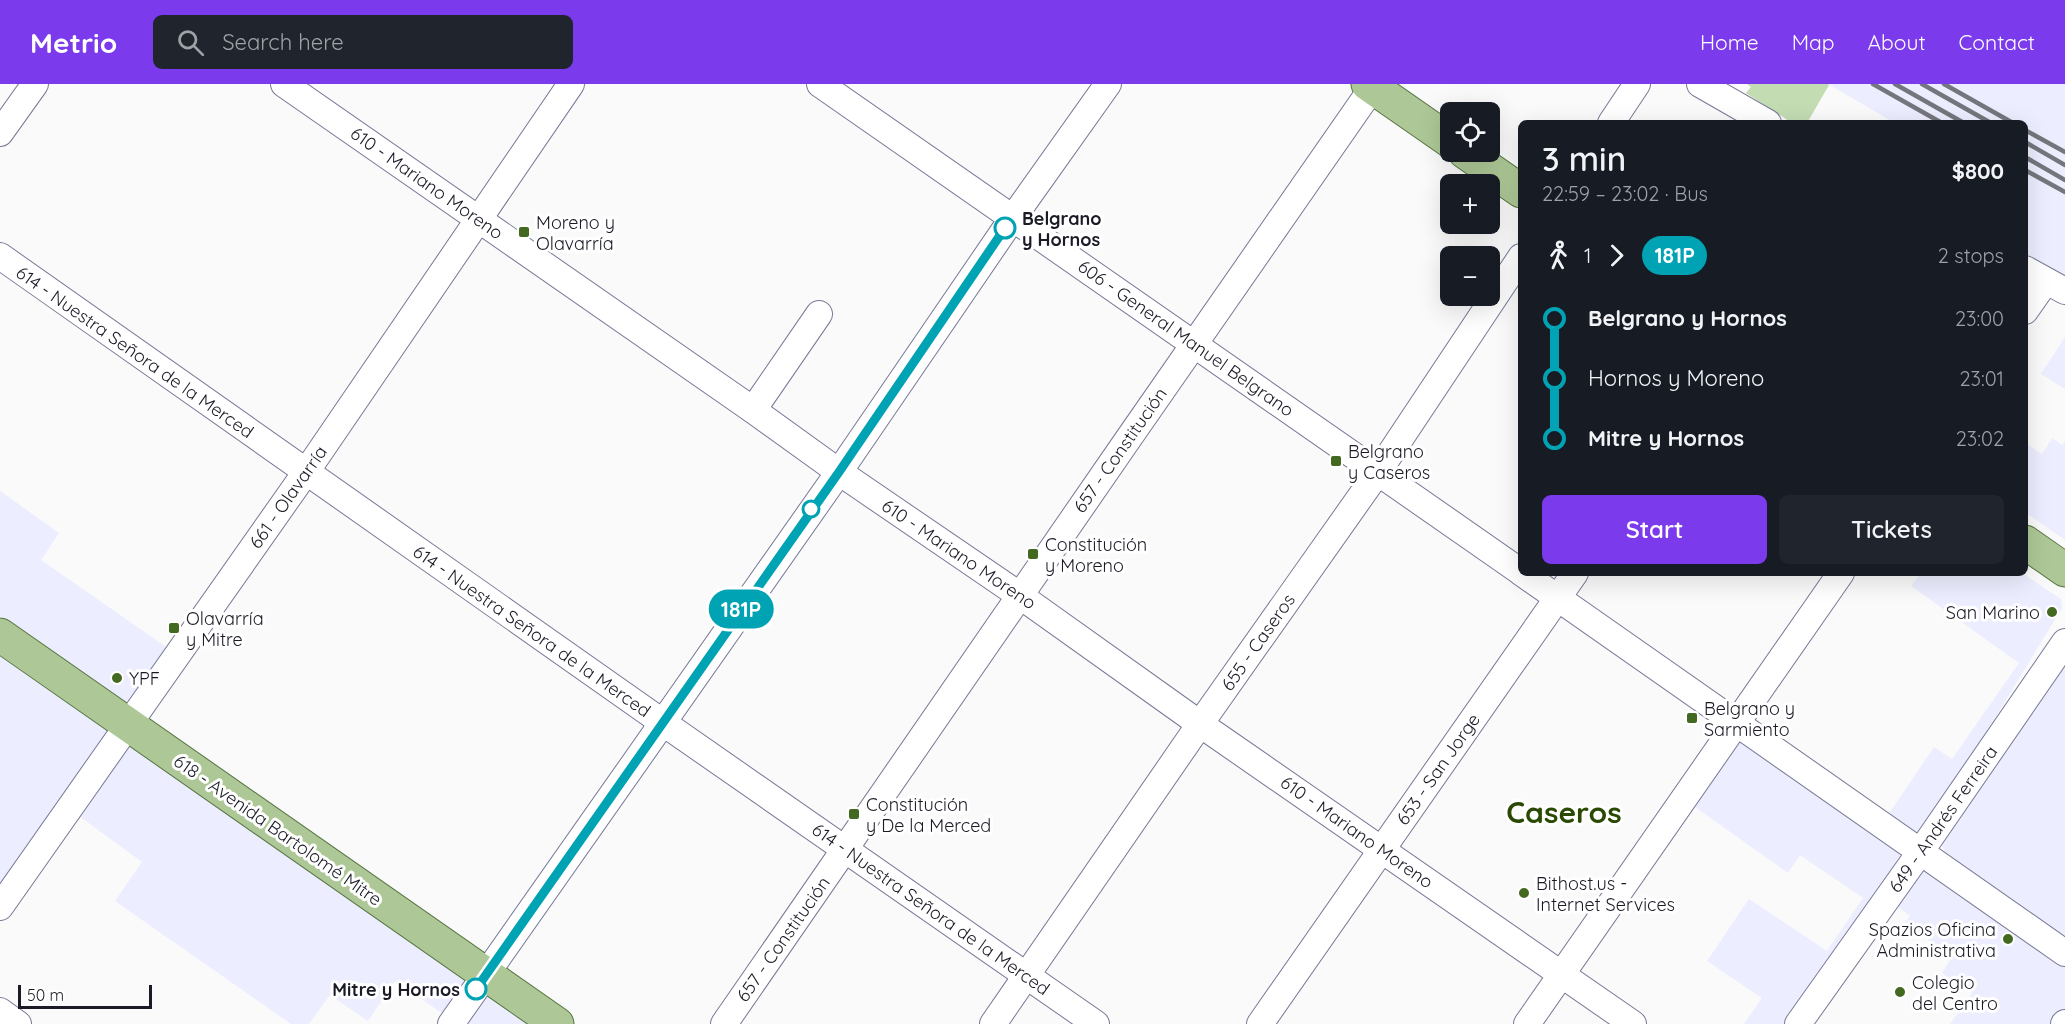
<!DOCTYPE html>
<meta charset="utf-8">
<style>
body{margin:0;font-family:Quicksand,sans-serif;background:#20242c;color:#f1f3f6;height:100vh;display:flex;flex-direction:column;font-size:22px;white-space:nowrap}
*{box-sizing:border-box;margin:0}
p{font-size:20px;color:#9ea1a6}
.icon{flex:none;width:33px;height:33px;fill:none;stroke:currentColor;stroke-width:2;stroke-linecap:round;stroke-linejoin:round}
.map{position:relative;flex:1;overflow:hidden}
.sheet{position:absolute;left:1518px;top:36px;width:510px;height:456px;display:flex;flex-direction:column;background:#171b24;border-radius:9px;box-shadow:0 6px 24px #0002}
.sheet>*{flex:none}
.badge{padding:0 12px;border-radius:20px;font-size:21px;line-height:39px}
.tools{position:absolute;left:1440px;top:18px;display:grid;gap:12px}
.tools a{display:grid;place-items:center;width:60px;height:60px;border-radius:9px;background:#171b24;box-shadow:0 6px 24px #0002;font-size:30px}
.scale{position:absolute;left:18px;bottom:15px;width:134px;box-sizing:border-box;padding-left:6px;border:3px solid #1a1b26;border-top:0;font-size:16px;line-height:21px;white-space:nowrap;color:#1a1b26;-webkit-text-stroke:4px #fff;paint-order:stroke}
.map>.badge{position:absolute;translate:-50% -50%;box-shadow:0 0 0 3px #fff}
.legs{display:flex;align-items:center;gap:9px;height:66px;padding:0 24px;font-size:20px}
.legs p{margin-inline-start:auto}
.overview{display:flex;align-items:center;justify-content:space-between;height:102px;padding:0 24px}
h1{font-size:33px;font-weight:600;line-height:45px}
.action{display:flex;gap:12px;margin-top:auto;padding:12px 24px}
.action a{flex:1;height:69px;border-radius:9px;background:#7c3aed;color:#fff;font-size:24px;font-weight:600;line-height:69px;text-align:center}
.action a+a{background:#20242c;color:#f1f3f6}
ul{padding:0 24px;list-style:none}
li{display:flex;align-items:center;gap:21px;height:60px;font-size:22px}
li i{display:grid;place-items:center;width:9px;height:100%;margin:0 8px;background:currentColor}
li i::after{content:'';width:15px;height:15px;margin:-8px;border:4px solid;border-radius:50%;background:#171b24}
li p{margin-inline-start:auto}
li:first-child i{background:linear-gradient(#0000 50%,currentColor 0)}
li:last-child i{background:linear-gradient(currentColor 50%,#0000 0)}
header{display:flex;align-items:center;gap:36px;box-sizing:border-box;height:84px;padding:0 30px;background:#7c3aed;color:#fff}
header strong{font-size:28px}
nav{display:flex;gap:33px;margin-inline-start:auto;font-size:21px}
.search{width:420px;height:54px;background:#20242c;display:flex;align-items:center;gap:15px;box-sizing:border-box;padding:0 21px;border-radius:9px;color:#9ea1a6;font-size:22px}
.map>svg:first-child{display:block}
.built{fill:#ecedfe}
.green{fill:#c3dcb2}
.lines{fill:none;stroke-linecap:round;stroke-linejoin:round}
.minor-casing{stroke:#777996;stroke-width:28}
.major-casing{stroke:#567441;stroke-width:35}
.minor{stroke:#fff;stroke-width:26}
.major{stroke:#adc896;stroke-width:33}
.rail{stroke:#75767d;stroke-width:4.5}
.line-1-casing{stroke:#fff;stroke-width:14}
.line-1{stroke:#00a3b4;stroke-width:9}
.stop-1-dot{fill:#fff;stroke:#00a3b4;stroke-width:3}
.poi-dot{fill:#436820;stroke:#fff;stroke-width:2}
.labels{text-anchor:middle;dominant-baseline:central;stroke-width:6;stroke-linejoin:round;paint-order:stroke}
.street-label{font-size:18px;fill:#1a1b26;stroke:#fff}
.stop-label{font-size:18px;font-weight:bold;fill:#1a1b26;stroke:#fff;text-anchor:start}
.poi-label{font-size:18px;fill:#1a1b26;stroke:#fff;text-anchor:start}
.town-label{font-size:30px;font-weight:bold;fill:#2a4a04;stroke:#fff}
</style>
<header>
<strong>Metrio</strong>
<div class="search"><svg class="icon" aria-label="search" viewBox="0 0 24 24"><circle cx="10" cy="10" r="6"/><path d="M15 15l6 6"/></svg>Search here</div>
<nav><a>Home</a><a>Map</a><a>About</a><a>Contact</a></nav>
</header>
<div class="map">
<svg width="2065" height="940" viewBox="0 0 2065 940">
<rect width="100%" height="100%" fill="#fafafa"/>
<g class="built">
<path d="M 1828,0 L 2065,0 L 2065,191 L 2025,169 L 2025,39 L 1895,39 Z"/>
<path d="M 2065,253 L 2065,305 L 2041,290 Z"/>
<path d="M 2052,354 L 2062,361 L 2065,357 L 2065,456 L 2025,428 L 2025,359 L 2042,370 Z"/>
<path d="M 0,407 L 59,449 L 41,476 L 169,565 L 134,615 L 122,618 L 0,532 Z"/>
<path d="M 1921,489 L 2022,489 L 2061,515 L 2062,524 L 1929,742 L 1922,747 L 1910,748 L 1886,734 L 1934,663 L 1952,675 L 2019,579 L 1911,502 Z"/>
<path d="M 0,563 L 107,645 L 106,651 L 0,806 Z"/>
<path d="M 2065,581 L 2065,860 L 1946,772 L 1942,760 L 1944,753 Z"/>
<path d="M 1739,655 L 1898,767 L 1902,777 L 1788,940 L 1744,940 L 1762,914 L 1707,877 L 1749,815 L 1827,867 L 1863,814 L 1800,771 L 1788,789 L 1688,718 Z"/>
<path d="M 133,657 L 469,894 L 449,934 L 395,897 L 368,937 L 330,911 L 309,940 L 291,940 L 115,817 L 142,778 L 75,729 Z"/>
<path d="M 1922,783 L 2065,877 L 2065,926 L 2056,940 L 1950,940 L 1972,909 L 1942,889 L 1952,873 L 1905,839 L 1910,832 L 1894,820 Z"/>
<path d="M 488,911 L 538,940 L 465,940 L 480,917 Z"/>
</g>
<path class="green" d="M 1747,0 L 1828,0 L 1829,1 L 1807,39 L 1792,39 L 1746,9 L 1751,3 Z"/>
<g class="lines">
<defs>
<g id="minor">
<path d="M 284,0 L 753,326 L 839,388 L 1019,511 L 1200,640 L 1633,940"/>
<path d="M 820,0 L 1521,488"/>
<path d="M 1700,0 L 1768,39"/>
<path d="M 1611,39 L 1637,0"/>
<path d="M 0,49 L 35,0"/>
<path d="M 0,172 L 662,638 L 1096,940"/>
<path d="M 2025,185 L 2065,207"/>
<path d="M 2025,227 L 2046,197"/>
<path d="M 753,326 L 819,230"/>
<path d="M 1522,489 L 2065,869"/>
<path d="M 0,823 L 306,388 L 571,0"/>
<path d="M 0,927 L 18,940"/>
<path d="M 451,940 L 839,388 L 1012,135 L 1108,0"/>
<path d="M 724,940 C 942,627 1156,312 1375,0"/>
<path d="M 993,940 L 1200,640 L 1378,388 L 1521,173"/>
<path d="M 1260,940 L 1575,489"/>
<path d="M 1527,940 L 1841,489"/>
<path d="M 1798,940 L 1921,767 L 2065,558"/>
<path d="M 2064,940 L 2065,939"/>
</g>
<g id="major">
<path d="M 1368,0 L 1450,57"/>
<path d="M 1465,68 L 1521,107"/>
<path d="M 2025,458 L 2065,486"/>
<path d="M 0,551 L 557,940"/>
</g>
</defs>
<use href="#minor" class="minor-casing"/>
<use href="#major" class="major-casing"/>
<use href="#minor" class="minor"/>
<use href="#major" class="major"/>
<g class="rail">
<path d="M 1873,0 L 1942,39"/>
<path d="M 1895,0 L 1964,39"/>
<path d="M 1922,0 L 1991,39"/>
<path d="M 1944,0 L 2013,39"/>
<path d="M 2025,46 L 2065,68"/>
<path d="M 2025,58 L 2065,81"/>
<path d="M 2025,73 L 2065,96"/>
<path d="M 2025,86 L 2065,108"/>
</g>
</g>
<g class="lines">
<defs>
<path id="line-1" d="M 476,905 L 839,388 L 1005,144"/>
</defs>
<use href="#line-1" class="line-1-casing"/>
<use href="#line-1" class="line-1"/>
</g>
<g class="stop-1-dot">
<circle cx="1005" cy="144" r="10"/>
<circle cx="811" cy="425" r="8"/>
<circle cx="476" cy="905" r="10"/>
</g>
<g class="poi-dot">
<rect x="518" y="142" width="12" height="12" rx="3"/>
<rect x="1330" y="371" width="12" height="12" rx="3"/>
<rect x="1027" y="464" width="12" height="12" rx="3"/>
<circle cx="2052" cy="528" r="6"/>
<rect x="168" y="538" width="12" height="12" rx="3"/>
<circle cx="117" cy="594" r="6"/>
<rect x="1686" y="628" width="12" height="12" rx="3"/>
<rect x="848" y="724" width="12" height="12" rx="3"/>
<circle cx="1524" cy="809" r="6"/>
<circle cx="2008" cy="855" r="6"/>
<circle cx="1900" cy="908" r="6"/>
</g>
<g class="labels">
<g class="street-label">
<text transform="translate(427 99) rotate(35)">610 - Mariano Moreno</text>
<text transform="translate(1186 254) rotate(35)">606 - General Manuel Belgrano</text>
<text transform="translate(135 268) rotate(35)">614 - Nuestra Señora de la Merced</text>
<text transform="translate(1120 366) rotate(-55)">657 - Constitución</text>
<text transform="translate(288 413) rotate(-55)">661 - Olavarría</text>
<text transform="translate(959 470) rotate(34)">610 - Mariano Moreno</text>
<text transform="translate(532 547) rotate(35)">614 - Nuestra Señora de la Merced</text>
<text transform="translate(1258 558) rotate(-55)">655 - Caseros</text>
<text transform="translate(1438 685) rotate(-55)">653 - San Jorge</text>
<text transform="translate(1943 735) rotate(-55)">649 - Andrés Ferreira</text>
<text transform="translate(278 746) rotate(35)">618 - Avenida Bartolomé Mitre</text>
<text transform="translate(1357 748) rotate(35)">610 - Mariano Moreno</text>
<text transform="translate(931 825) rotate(35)">614 - Nuestra Señora de la Merced</text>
<text transform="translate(783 855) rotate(-55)">657 - Constitución</text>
</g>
<g class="stop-label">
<text x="1022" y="134">Belgrano<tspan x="1022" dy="21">y Hornos</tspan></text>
<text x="460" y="905" text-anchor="end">Mitre y Hornos</text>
</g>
<g class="poi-label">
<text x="536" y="138">Moreno y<tspan x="536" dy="21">Olavarría</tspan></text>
<text x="1348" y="367">Belgrano<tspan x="1348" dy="21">y Caseros</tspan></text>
<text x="1045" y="460">Constitución<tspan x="1045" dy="21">y Moreno</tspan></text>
<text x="2040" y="528" text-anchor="end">San Marino</text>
<text x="186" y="534">Olavarría<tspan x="186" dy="21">y Mitre</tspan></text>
<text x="129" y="594">YPF</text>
<text x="1704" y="624">Belgrano y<tspan x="1704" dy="21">Sarmiento</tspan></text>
<text x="866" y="720">Constitución<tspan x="866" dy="21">y De la Merced</tspan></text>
<text x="1536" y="799">Bithost.us -<tspan x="1536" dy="21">Internet Services</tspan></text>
<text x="1996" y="845" text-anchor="end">Spazios Oficina<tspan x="1996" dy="21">Administrativa</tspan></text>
<text x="1912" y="898">Colegio<tspan x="1912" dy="21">del Centro</tspan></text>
</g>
<g class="town-label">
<text x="1564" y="728">Caseros</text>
</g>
</g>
</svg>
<div class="tools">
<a><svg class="icon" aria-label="locate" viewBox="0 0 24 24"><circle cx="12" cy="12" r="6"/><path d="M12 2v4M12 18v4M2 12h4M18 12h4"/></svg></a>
<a>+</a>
<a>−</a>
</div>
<div class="scale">50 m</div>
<b class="badge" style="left:741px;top:525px;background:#00a3b4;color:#fff">181P</b>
<section class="sheet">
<div class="overview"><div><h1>3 min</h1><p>22:59 – 23:02 · Bus</p></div><b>$800</b></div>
<div class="legs"><svg class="icon" aria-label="walk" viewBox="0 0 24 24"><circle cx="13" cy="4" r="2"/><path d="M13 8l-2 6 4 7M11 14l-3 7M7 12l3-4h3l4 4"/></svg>1<svg class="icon" aria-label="forward" viewBox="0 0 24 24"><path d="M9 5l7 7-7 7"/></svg><b class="badge" style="background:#00a3b4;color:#fff">181P</b><p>2 stops</p></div>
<ul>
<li><i style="color:#00a3b4"></i><b>Belgrano y Hornos</b><p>23:00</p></li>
<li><i style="color:#00a3b4"></i><span>Hornos y Moreno</span><p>23:01</p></li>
<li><i style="color:#00a3b4"></i><b>Mitre y Hornos</b><p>23:02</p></li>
</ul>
<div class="action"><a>Start</a><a>Tickets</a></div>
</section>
</div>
